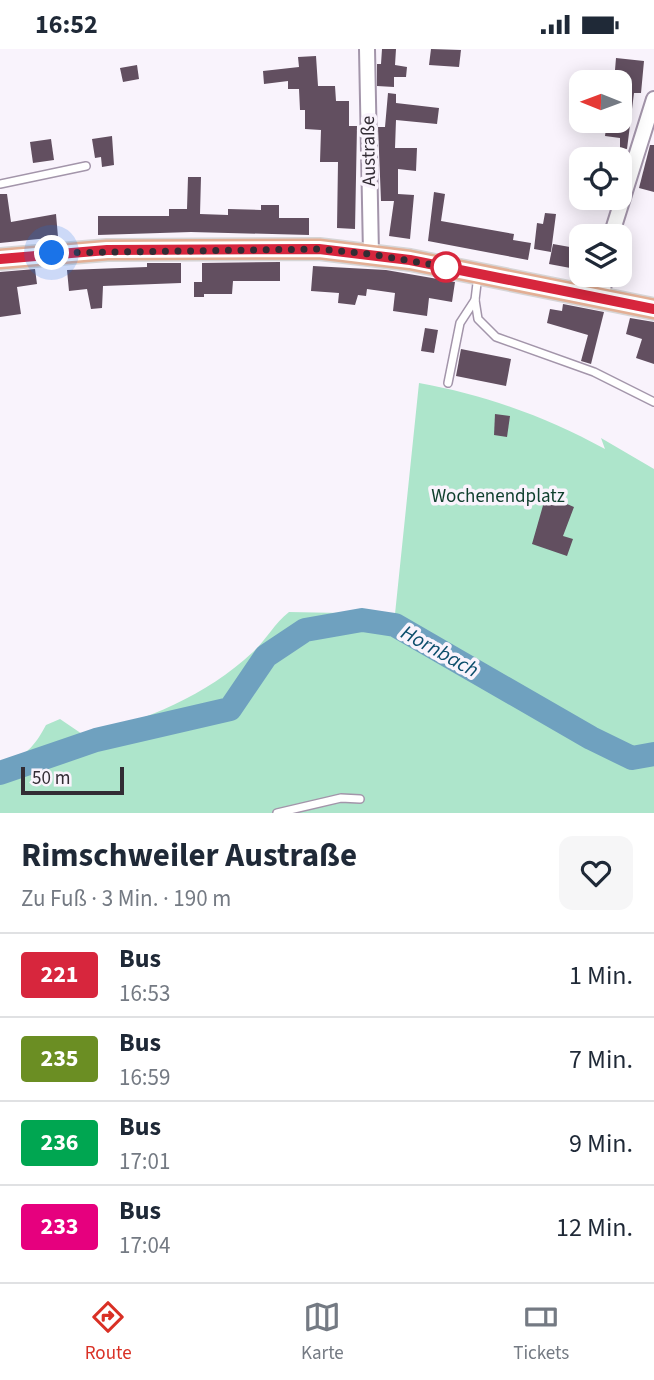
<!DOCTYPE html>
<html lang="de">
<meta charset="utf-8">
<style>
body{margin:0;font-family:"Source Sans 3",sans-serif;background:#f6f6f7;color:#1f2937;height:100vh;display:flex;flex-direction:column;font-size:26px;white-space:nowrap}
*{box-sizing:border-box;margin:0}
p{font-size:23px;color:#747a83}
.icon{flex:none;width:38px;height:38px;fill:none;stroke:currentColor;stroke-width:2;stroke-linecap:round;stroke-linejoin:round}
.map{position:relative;height:764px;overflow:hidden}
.drawer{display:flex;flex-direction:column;background:#fff;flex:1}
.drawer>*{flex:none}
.badge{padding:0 14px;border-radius:5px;font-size:24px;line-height:46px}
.needle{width:46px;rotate:271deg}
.fabs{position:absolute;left:569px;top:21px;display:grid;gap:14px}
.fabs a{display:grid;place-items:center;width:63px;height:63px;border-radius:14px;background:#fff;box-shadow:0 4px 18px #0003;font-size:35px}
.scale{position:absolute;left:21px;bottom:18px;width:103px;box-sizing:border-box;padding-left:7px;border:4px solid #322c34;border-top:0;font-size:19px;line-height:24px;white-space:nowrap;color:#322c34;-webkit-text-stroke:5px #f9f3fc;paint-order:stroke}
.you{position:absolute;width:35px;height:35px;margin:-18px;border:5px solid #fff;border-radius:50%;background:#1a73e8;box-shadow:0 0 0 10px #1a73e833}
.map>.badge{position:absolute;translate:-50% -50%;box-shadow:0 0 0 4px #fff}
.round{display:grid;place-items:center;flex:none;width:74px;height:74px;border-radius:14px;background:#f6f6f7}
.overview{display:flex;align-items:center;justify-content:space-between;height:119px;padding:0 21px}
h1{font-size:33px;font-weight:700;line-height:52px}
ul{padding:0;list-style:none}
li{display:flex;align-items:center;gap:21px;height:84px;padding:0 21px;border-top:2px solid #e0e1e3}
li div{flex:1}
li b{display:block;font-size:26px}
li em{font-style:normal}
li .badge{min-width:77px;font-weight:700;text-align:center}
.status{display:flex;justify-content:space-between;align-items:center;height:49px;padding:0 35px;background:#fff;direction:ltr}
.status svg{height:19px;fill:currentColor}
.tab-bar{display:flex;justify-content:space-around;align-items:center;height:98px;border-top:2px solid #e0e1e3;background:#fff;font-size:19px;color:#747a83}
.tab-bar a{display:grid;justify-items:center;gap:4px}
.tab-bar .current{color:#d93025}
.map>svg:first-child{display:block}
.green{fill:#ade5cb}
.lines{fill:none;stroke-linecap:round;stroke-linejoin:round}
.river{stroke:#6fa1bf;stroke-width:24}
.building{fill:#624f60}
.lane-casing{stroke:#a395aa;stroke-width:10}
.street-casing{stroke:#a395aa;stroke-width:18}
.primary-casing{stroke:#d6d5d6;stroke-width:24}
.lane{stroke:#fff;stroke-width:7}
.street{stroke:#fff;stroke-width:14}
.primary{stroke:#e3af95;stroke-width:21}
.line-casing{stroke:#fff;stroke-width:16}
.line{stroke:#d7263d;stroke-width:10}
.walk{stroke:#322c34;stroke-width:7;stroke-dasharray:0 12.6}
.stop-dot{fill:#fff;stroke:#d7263d;stroke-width:3.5}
.labels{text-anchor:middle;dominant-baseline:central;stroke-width:7;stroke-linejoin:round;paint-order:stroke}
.street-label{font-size:19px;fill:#322c34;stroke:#f9f3fc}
.park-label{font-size:19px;fill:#0f3f2d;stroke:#f9f3fc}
.water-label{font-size:21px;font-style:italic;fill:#0d4e6c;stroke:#f9f3fc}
</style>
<div class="status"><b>16:52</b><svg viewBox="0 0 49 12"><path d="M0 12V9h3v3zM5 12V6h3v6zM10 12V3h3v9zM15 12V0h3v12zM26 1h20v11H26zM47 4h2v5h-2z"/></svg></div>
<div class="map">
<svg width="654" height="764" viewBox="0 0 654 764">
<rect width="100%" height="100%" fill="#f9f3fc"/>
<path class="green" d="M 419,334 C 486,346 546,368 605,400 L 601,389 L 654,420 L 654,764 L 0,764 L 0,714 C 26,708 34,698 46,676 L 60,670 L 85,687 C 146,671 206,647 253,603 C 266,591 274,575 289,563 L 395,565 Z"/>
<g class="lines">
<path class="river" d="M 0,724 L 96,691 L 230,660 L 266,607 L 305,581 L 362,571 L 395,576 L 591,689 L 632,709 L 654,705"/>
</g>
<g class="building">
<path d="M 382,0 L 396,0 L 395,16 L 407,18 L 406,28 L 394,28 L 394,38 L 377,37 L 377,15 L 381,15 Z"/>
<path d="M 431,0 L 461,1 L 459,18 L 429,16 Z"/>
<path d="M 316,7 L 318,37 L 335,37 L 336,52 L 349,52 L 349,77 L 357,77 L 355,180 L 337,179 L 338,113 L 320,113 L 321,81 L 305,80 L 305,61 L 300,61 L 299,40 L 288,40 L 288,32 L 264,35 L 263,22 L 299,18 L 298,8 Z"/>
<path d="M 616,9 L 644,12 L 641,44 L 634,44 L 627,100 L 620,99 L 620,89 L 605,87 L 607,72 L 620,72 L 620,33 L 614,33 Z"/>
<path d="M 137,16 L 139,30 L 123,33 L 120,19 Z"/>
<path d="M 388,44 L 396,45 L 396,54 L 439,59 L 437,75 L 396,71 L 395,99 L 417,99 L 416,122 L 398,120 L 398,145 L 414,146 L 410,190 L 389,187 L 394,152 L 381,152 L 378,78 L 385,78 Z"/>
<path d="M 112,87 L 114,116 L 102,118 L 101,108 L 95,109 L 92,90 Z"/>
<path d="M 51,90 L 54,111 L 33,114 L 30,93 Z"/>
<path d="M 650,96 L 654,96 L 654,143 L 639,139 Z"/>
<path d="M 188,128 L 201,128 L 200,165 L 228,166 L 228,160 L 261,161 L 261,156 L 279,156 L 279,169 L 309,169 L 309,186 L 191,183 L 98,186 L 98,167 L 169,167 L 169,160 L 187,160 Z"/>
<path d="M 434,143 L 445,145 L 441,172 L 514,185 L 513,191 L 531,194 L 528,211 L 428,192 Z"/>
<path d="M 0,145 L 7,145 L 11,173 L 56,165 L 58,188 L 0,194 Z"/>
<path d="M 545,164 L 556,165 L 551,203 L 534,200 L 537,174 L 543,175 Z"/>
<path d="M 553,195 L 581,200 L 581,221 L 549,215 Z"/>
<path d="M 280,213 L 280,232 L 233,232 L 232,245 L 204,245 L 204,248 L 194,248 L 194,233 L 202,233 L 202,214 Z"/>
<path d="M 147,214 L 181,214 L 181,234 L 103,237 L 102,259 L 91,260 L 87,240 L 69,242 L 67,221 L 147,218 Z"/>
<path d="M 313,217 L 386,221 L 455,233 L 452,253 L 429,249 L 427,267 L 393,262 L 395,244 L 367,240 L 366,247 L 358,246 L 355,256 L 338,254 L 339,244 L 311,242 Z"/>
<path d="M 35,220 L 37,235 L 17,238 L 21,265 L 0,268 L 0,223 Z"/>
<path d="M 563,255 L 604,263 L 591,315 L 581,312 L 588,286 L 547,274 L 550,260 L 562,262 Z"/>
<path d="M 630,269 L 654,273 L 654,315 L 636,309 L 642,290 L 626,285 Z"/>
<path d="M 425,279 L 438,281 L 434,304 L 421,302 Z"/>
<path d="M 461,300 L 511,310 L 506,337 L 456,327 Z"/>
<path d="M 495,365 L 510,367 L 507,388 L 494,386 Z"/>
<path d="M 546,446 L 574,458 L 563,487 L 573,490 L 567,507 L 532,495 Z"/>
</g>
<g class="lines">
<defs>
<g id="lane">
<path d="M 0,135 L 86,117"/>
<path d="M 478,226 L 475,251 L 478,270 L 496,288 L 594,323 L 654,353"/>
<path d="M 448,334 L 460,274 L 475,251"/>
<path d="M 277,764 L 341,749 L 360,750"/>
</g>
<g id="street">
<path d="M 367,0 L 371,205"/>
<path d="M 611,187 L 654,50"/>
<path d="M 602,249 L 605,226"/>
</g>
<path id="primary" d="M 0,210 L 107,201 L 319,200 L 410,211 L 654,260"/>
</defs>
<use href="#lane" class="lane-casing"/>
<use href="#street" class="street-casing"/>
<use href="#primary" class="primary-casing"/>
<use href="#lane" class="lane"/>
<use href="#street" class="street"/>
<use href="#primary" class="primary"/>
</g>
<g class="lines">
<defs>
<path id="line" d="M 0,210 L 107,201 L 319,200 L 410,211 L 654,260"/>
</defs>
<use href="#line" class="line-casing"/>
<use href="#line" class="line"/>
<path class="walk" d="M 52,204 L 319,200 L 370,205 L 446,218"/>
</g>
<circle class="stop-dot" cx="446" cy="218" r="14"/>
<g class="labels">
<g class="street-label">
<text transform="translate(369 102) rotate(-91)">Austraße</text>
</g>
<g class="park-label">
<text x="498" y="447">Wochenendplatz</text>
</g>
<g class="water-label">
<text transform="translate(440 602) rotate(29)">Hornbach</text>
</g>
</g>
</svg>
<div class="fabs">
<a><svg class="needle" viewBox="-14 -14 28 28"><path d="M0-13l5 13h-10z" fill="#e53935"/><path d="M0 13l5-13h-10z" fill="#747a83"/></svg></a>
<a><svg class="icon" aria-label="locate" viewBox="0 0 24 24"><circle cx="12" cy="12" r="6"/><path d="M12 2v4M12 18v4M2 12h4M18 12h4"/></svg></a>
<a><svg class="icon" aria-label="layers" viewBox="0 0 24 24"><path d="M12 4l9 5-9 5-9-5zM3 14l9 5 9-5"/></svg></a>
</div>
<div class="scale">50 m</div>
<div class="you" style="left:52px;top:204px"></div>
</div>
<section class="drawer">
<div class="overview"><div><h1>Rimschweiler Austraße</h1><p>Zu Fuß · 3 Min. · 190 m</p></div><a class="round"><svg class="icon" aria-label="heart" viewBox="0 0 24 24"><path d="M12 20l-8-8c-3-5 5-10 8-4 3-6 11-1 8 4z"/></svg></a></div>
<ul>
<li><span class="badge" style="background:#d7263d;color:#fff">221</span><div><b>Bus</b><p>16:53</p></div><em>1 Min.</em></li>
<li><span class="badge" style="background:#6b8e23;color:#fff">235</span><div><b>Bus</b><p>16:59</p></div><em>7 Min.</em></li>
<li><span class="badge" style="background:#00a651;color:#fff">236</span><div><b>Bus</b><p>17:01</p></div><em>9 Min.</em></li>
<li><span class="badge" style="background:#e6007e;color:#fff">233</span><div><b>Bus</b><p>17:04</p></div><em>12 Min.</em></li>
</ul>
</section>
<nav class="tab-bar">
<a class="current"><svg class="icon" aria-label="directions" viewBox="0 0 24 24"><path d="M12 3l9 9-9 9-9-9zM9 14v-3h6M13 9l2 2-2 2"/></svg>Route</a>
<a><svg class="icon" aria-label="map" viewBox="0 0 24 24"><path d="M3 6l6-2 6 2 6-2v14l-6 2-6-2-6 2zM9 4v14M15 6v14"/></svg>Karte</a>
<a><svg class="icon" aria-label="tickets" viewBox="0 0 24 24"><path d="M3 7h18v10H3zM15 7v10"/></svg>Tickets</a>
</nav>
